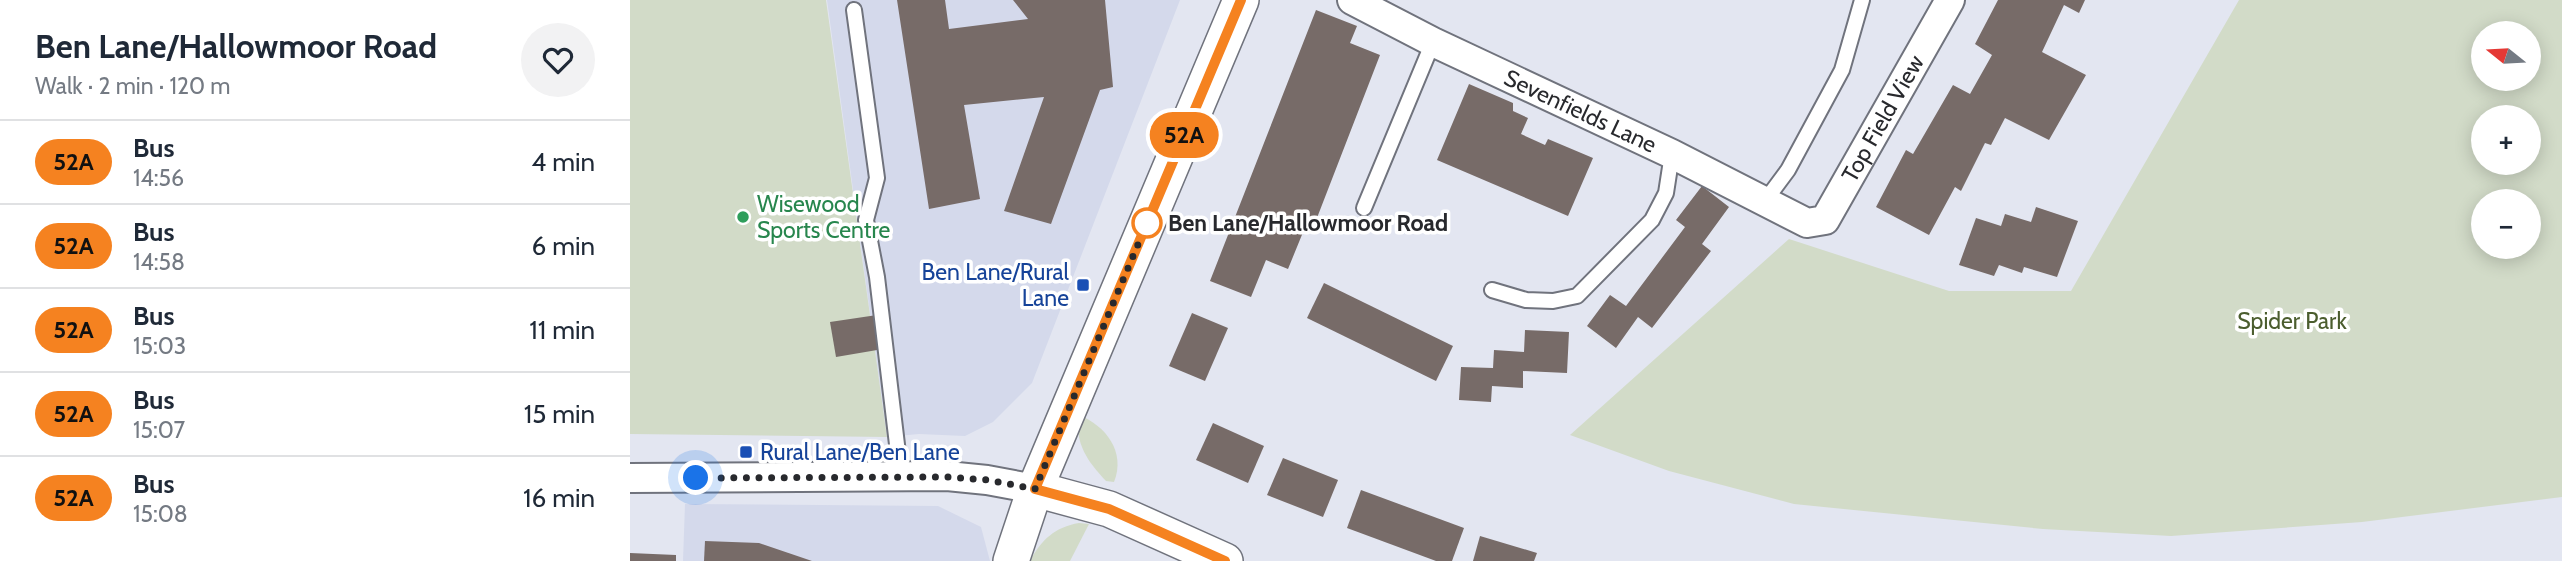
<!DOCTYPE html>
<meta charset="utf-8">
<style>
body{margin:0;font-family:Cabin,sans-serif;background:#f2f2f3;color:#1f2937;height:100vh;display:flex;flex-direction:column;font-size:26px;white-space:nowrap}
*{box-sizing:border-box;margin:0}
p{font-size:23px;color:#747a83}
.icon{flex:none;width:38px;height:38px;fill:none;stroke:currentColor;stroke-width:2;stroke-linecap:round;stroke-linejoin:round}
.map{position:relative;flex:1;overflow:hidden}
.drawer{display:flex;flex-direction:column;background:#fff;width:630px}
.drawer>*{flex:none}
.badge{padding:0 14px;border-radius:23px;font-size:24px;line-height:46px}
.needle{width:46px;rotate:288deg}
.controls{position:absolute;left:1841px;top:21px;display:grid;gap:14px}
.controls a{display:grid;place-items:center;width:70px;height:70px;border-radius:50%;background:#fff;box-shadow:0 4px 18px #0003;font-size:35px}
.you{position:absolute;width:35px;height:35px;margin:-18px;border:5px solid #fff;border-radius:50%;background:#1a73e8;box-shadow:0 0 0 10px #1a73e833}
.map>.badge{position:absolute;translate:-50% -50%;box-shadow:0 0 0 4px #fff}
.round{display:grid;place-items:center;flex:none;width:74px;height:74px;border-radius:37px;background:#f2f2f3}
.head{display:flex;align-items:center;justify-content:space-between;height:119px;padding:0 35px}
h1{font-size:33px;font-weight:800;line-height:52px}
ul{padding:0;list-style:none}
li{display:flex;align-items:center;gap:21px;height:84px;padding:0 35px;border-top:2px solid #e0e1e3}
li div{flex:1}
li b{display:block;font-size:26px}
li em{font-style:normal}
li .badge{min-width:77px;font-weight:700;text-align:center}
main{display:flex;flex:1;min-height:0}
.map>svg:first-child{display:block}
.built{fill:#d4d9eb}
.green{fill:#d2dbc8;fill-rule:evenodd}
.building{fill:#776b68}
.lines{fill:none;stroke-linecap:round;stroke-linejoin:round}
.service-casing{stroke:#70737d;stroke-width:18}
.minor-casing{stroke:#70737d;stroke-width:32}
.tertiary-casing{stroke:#70737d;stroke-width:38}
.service{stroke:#fff;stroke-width:14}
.minor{stroke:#fff;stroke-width:28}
.tertiary{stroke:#fff;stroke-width:35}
.line-casing{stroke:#fff;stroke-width:16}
.line{stroke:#f58220;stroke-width:10}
.walk{stroke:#28292d;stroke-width:7;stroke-dasharray:0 12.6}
.leisure-dot{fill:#2e9e5b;stroke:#fff;stroke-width:2.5}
.stop-dot{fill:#fff;stroke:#f58220;stroke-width:3.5}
.transit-dot{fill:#1a4fb4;stroke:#fff;stroke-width:2.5}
.labels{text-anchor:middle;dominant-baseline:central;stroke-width:7;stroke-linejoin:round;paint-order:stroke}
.street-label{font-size:23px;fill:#28292d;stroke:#fff}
.leisure-label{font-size:23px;fill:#27864d;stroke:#fff;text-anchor:start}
.stop-label{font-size:23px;font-weight:bold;fill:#28292d;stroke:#fff;text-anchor:start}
.transit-label{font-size:23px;fill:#164399;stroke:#fff;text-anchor:end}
.park-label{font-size:23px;fill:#4b5d2e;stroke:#fff}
</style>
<main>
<section class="drawer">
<div class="head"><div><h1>Ben Lane/Hallowmoor Road</h1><p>Walk · 2 min · 120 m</p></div><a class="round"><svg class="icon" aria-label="heart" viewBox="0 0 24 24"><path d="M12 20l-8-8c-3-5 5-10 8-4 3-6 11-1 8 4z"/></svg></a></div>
<ul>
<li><span class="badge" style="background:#f58220;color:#111">52A</span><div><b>Bus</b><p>14:56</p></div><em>4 min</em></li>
<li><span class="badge" style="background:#f58220;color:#111">52A</span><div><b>Bus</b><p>14:58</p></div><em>6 min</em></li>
<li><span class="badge" style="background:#f58220;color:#111">52A</span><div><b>Bus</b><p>15:03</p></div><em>11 min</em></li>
<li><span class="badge" style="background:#f58220;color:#111">52A</span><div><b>Bus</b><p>15:07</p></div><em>15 min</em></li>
<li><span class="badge" style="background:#f58220;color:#111">52A</span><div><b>Bus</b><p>15:08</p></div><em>16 min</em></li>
</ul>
</section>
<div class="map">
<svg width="1932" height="561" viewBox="0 0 1932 561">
<rect width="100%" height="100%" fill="#e3e6f1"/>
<g class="built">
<path d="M 197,0 L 550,0 L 402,383 L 363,422 L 335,436 L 289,434 L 257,437 Z"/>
<path d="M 55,504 L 308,506 L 351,527 L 360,561 L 53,561 Z"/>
</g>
<g class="green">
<path d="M 0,0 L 196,0 L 257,437 L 0,434 Z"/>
<path d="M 1609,0 L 1932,0 L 1932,497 L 1732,522 L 1541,536 L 1413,529 L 1164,504 L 1039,471 L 940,435 L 1159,239 L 1319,291 L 1441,291 ZM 1899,33 L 1899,79 L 1853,79 L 1853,33 ZM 1899,117 L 1899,163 L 1853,163 L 1853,117 ZM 1899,201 L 1899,247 L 1853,247 L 1853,201 Z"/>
<path d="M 449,415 C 476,426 496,452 484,482 L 476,481 C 458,462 444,443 449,415 Z"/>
<path d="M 449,523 L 459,524 L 440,561 L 400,561 C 411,540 425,527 449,523 Z"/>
</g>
<g class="building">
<path d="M 267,0 L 315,0 L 319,29 L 398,19 L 383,0 L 475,0 L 483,87 L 470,90 L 421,224 L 374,211 L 414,97 L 334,105 L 350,199 L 299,209 Z"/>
<path d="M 1368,0 L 1455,0 L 1449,13 L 1434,5 L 1412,52 L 1456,75 L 1419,140 L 1375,118 L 1361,145 L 1355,143 L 1331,191 L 1325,187 L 1299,235 L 1246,207 L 1276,150 L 1283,154 L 1323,85 L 1340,94 L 1362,55 L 1345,44 Z"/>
<path d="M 686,10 L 727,26 L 720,43 L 750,55 L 685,223 L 678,220 L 658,269 L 636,260 L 621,297 L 580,281 Z"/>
<path d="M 839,84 L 883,103 L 883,111 L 898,118 L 891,134 L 915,145 L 918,139 L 963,158 L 938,216 L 807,160 Z"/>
<path d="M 1072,186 L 1099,207 L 1072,244 L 1081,251 L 1022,328 L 1008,317 L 986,348 L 957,326 L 980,295 L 996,306 L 1055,227 L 1046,220 Z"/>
<path d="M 1406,207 L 1448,221 L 1427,277 L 1394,267 L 1392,273 L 1369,265 L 1364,276 L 1329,265 L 1346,218 L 1371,226 L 1375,214 L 1401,222 Z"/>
<path d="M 694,283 L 823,346 L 806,381 L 677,318 Z"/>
<path d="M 562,313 L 598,328 L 575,381 L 539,366 Z"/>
<path d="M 247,315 L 253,349 L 206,357 L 200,322 Z"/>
<path d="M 895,330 L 939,332 L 937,373 L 893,371 L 893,388 L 862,386 L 861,402 L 829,400 L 831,367 L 863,368 L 864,350 L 894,352 Z"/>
<path d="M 583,423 L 634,446 L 618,483 L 566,460 Z"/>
<path d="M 653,458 L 708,480 L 693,517 L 637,495 Z"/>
<path d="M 731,490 L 834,528 L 822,561 L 806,561 L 717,528 Z"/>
<path d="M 850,536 L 907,553 L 904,561 L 843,561 Z"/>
<path d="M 75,541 L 129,543 L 182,561 L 74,561 Z"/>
<path d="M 0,553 L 46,555 L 46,561 L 0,561 Z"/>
</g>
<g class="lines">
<defs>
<g id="service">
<path d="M 224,10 L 247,178 L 236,220 L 247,277 L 271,478"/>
<path d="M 1135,201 L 1158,170 L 1212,70 L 1232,0"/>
<path d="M 734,208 L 803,42"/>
<path d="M 862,290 L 896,300 L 923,301 L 947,296 L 1022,220 L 1036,193 L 1042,154"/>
</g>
<g id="minor">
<path id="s1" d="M 722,0 L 803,42 L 1042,154 L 1177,223 L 1195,220 L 1320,0"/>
<path d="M 0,478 L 317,476 L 357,480 L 405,489"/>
</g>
<g id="tertiary">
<path d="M 405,489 L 479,509 L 595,561"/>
<path d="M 381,561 L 405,489 L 611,0"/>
</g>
</defs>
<use href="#service" class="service-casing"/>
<use href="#minor" class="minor-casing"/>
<use href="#tertiary" class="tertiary-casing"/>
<use href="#service" class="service"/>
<use href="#minor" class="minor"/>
<use href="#tertiary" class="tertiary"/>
</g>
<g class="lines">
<defs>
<path id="line" d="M 595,561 L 479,509 L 405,489 L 611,0"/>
</defs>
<use href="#line" class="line-casing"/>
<use href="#line" class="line"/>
<path class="walk" d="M 66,478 L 317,477 L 358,480 L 405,489 L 517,223"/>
</g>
<circle class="leisure-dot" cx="113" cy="217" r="7"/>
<circle class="stop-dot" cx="517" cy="223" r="14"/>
<g class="transit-dot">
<rect x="446" y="278" width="14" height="14" rx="3.5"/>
<rect x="109" y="445" width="14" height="14" rx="3.5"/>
</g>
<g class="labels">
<g class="street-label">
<text stroke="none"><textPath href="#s1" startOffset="254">Sevenfields Lane</textPath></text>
<text stroke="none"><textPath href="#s1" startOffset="642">Top Field View</textPath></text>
</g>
<g class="leisure-label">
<text x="127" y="204">Wisewood<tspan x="127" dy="26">Sports Centre</tspan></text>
</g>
<g class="stop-label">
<text x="538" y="223">Ben Lane/Hallowmoor Road</text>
</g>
<g class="transit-label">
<text x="439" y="272">Ben Lane/Rural<tspan x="439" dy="26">Lane</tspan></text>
<text x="130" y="452" text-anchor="start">Rural Lane/Ben Lane</text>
</g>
<g class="park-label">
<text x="1662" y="321">Spider Park</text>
</g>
</g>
</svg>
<div class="controls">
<a><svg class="needle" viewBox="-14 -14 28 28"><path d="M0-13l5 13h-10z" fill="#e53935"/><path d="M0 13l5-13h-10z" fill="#747a83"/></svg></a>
<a>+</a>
<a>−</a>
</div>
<div class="you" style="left:66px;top:478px"></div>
<b class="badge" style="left:554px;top:135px;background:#f58220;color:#111">52A</b>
</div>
</main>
